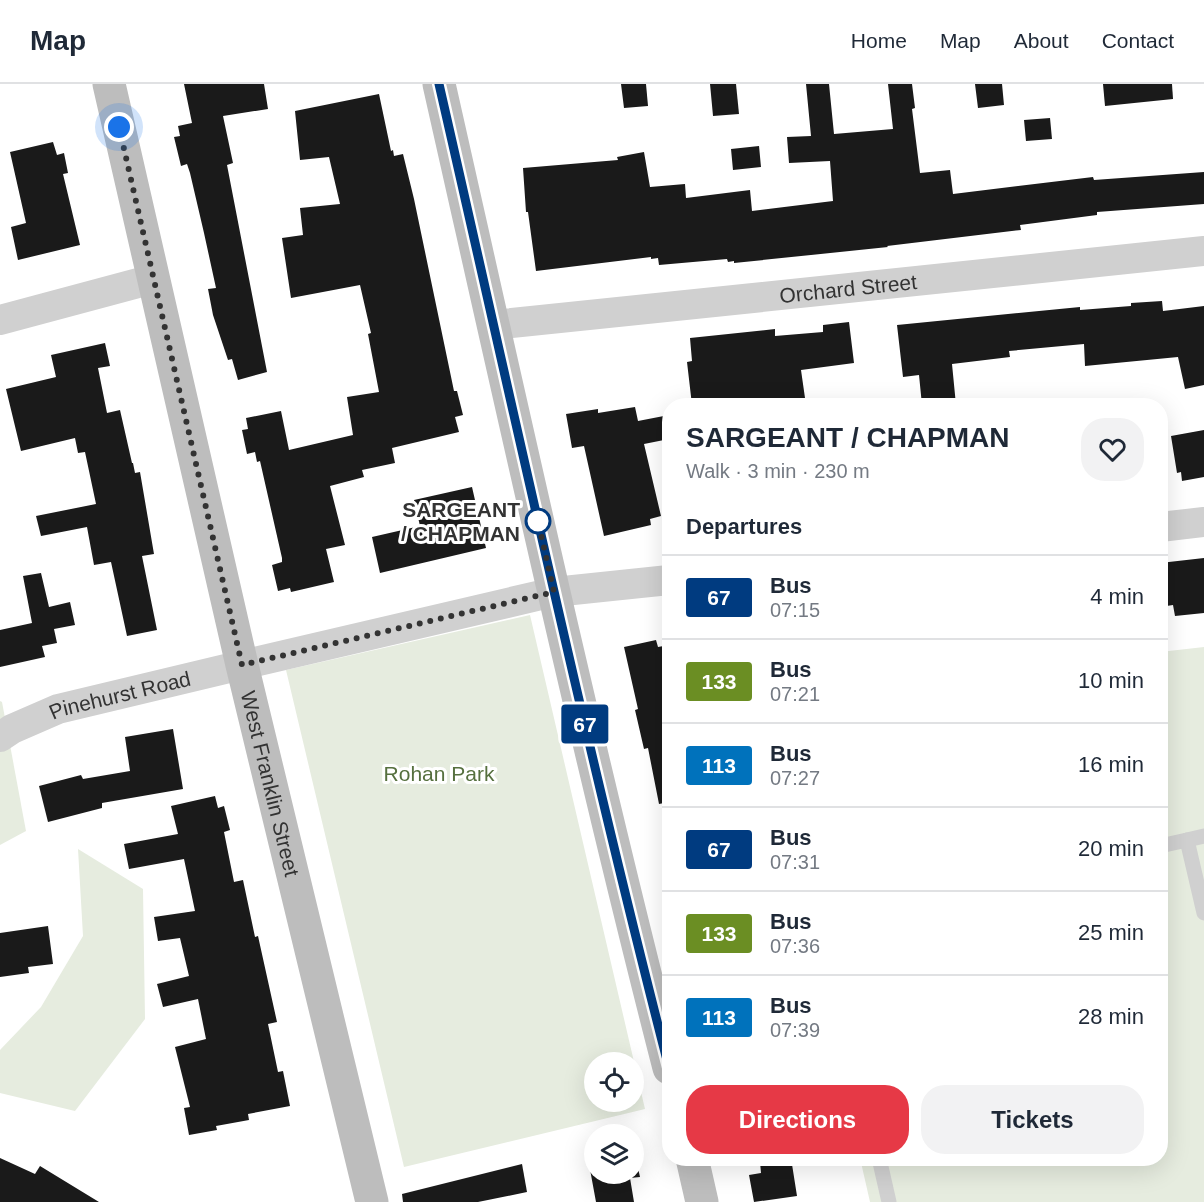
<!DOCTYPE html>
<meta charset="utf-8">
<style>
body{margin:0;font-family:Helvetica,sans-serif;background:#f2f2f3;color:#1f2937;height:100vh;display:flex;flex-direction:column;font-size:22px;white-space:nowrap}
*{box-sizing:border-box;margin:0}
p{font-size:20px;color:#747a83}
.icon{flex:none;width:33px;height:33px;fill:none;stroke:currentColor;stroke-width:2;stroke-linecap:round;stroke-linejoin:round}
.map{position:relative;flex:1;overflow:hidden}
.details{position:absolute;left:662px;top:314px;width:506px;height:768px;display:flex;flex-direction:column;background:#fff;border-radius:24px;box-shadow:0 6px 24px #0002}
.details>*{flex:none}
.badge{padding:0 12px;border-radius:4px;font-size:21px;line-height:39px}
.buttons{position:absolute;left:584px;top:968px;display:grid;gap:12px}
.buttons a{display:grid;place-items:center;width:60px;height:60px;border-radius:50%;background:#fff;box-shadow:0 6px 24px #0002;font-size:30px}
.you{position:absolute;width:30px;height:30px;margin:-15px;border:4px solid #fff;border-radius:50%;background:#1a73e8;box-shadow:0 0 0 9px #1a73e833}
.map>.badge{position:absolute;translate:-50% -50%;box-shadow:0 0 0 3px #fff}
h2{padding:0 24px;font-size:22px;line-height:54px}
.round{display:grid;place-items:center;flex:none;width:63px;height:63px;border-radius:24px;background:#f2f2f3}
.headline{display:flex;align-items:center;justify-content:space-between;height:102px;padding:0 24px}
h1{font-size:28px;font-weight:800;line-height:45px}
.button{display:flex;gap:12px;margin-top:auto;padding:12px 24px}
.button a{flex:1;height:69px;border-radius:24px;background:#e63946;color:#fff;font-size:24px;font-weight:800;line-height:69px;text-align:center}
.button a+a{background:#f2f2f3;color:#1f2937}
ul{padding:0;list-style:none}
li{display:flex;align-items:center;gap:18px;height:84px;padding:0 24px;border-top:2px solid #e0e1e3}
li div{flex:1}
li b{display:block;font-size:22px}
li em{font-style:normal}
li .badge{min-width:66px;font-weight:700;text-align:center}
header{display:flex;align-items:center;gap:36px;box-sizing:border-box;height:84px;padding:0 30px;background:#fff;border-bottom:2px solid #e0e1e3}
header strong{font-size:28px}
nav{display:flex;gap:33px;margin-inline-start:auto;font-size:21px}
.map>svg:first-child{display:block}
.green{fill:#e6ecdf;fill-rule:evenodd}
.building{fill:#1a1a1a}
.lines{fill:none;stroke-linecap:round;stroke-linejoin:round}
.lane{stroke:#d0d0d0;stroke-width:15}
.street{stroke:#d0d0d0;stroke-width:30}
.secondary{stroke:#bdbdbd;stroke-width:33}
.line-casing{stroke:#fff;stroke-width:14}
.line{stroke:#003b80;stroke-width:9}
.walk{stroke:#333;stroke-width:6;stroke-dasharray:0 10.8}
.stop-dot{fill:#fff;stroke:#003b80;stroke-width:3}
.labels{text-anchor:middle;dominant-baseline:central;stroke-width:6;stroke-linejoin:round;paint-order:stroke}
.street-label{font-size:21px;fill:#333;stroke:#fff}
.stop-label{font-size:21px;font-weight:bold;fill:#333;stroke:#fff;text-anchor:end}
.park-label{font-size:21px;fill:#56703f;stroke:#fff}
</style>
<header>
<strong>Map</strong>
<nav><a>Home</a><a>Map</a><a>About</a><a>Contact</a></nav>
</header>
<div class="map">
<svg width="1204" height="1118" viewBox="0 0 1204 1118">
<rect width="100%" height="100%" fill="#fff"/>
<g class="green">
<path d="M 530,531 L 645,1025 L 404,1083 L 286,586 ZM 594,978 L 633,978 L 633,1017 L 594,1017 Z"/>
<path d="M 1204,563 L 1204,1118 L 870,1118 L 860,1074 L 1160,1074 L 1160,568 Z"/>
<path d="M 0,617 L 2,618 L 26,747 L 0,761 Z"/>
<path d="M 78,765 L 143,805 L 145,935 L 75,1027 L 0,1009 L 0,966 L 41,923 L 83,852 Z"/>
</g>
<g class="building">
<path d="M 184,0 L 264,0 L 268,25 L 223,32 L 233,79 L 227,81 L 267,288 L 238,296 L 232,275 L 228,276 L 213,231 L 208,205 L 216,204 L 204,149 L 190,89 L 187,80 L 181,82 L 174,53 L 180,52 L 178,42 L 192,39 Z"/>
<path d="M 621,0 L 646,0 L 648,22 L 624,24 Z"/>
<path d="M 710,0 L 736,0 L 739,30 L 713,32 Z"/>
<path d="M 806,0 L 829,0 L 834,50 L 893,45 L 888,0 L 912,0 L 915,24 L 912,25 L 920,89 L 950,86 L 953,110 L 1093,93 L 1094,96 L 1204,88 L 1204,120 L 1097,128 L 1097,131 L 1020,141 L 1021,146 L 887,162 L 888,163 L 734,179 L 734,177 L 728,178 L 727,175 L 659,181 L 658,174 L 651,175 L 651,173 L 536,187 L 528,128 L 526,128 L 523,84 L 618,76 L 617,73 L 644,68 L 650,103 L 685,100 L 686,114 L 750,106 L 752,127 L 833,117 L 830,77 L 789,79 L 787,53 L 811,52 Z"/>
<path d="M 975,0 L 1002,0 L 1004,21 L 978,24 Z"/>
<path d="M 1103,0 L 1172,0 L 1173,15 L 1105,22 Z"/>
<path d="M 379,10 L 391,67 L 393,66 L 394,72 L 403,70 L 414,115 L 454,307 L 457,307 L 463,331 L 455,333 L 459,348 L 392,364 L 395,379 L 362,386 L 364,393 L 330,402 L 345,461 L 326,465 L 334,498 L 291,508 L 290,504 L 278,507 L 272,481 L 282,478 L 282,474 L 260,377 L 257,378 L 255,368 L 247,370 L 242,346 L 248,345 L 246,334 L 281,327 L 289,366 L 353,351 L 347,313 L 379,308 L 368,250 L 371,249 L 360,201 L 291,214 L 282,154 L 303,151 L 300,124 L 340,120 L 329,73 L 300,76 L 295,27 Z"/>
<path d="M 1050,34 L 1052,55 L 1026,57 L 1024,36 Z"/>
<path d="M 53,58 L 57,71 L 64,69 L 68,89 L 63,90 L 80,161 L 18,176 L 11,143 L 26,139 L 10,68 Z"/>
<path d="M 759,62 L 761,83 L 733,86 L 731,65 Z"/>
<path d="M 1162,217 L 1163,227 L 1204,222 L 1204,301 L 1185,305 L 1178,273 L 1085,282 L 1084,260 L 1009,267 L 1010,273 L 952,280 L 956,321 L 922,321 L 919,291 L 903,293 L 897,241 L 1080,223 L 1080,226 L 1131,222 L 1131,219 Z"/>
<path d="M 849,238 L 854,279 L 801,286 L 806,321 L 692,321 L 687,278 L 692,277 L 690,254 L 775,245 L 775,252 L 823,248 L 823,241 Z"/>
<path d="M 105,259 L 110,282 L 98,284 L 107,329 L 120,326 L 132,379 L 133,379 L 135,389 L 140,388 L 154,470 L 142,472 L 157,546 L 127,552 L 111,478 L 94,481 L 87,443 L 41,452 L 36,432 L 96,420 L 85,368 L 78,369 L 75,354 L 21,367 L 6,305 L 56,293 L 51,271 Z"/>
<path d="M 635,323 L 638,337 L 669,331 L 669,355 L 644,360 L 661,432 L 650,435 L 651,441 L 604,452 L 584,362 L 572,364 L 566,330 L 598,325 L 598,329 Z"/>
<path d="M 1204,346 L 1204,393 L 1182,397 L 1181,388 L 1177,389 L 1171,352 Z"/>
<path d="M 472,403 L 486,464 L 380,489 L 372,453 L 420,442 L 414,416 Z"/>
<path d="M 1204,474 L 1204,529 L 1175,532 L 1173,521 L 1160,523 L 1160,479 Z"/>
<path d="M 41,489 L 49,523 L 70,518 L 75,541 L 54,545 L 57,559 L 42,562 L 45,573 L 0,583 L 0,546 L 32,539 L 23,492 Z"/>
<path d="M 656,556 L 658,563 L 669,561 L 669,718 L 659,720 L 648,664 L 644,665 L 635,626 L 638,625 L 624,563 Z"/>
<path d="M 173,645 L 183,705 L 102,719 L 102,724 L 48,738 L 39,702 L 81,691 L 83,695 L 130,687 L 125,653 Z"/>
<path d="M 215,712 L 218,724 L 224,722 L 230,746 L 224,748 L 234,798 L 243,796 L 255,853 L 258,852 L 277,938 L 268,940 L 278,988 L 283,987 L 290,1022 L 248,1030 L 249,1036 L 216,1042 L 217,1046 L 189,1051 L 184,1024 L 190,1023 L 175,963 L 206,955 L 198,915 L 163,923 L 157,900 L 189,892 L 180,854 L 158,857 L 154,833 L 195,827 L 184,775 L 129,785 L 124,760 L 178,750 L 171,722 Z"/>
<path d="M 48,842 L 53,880 L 28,883 L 29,889 L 0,893 L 0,849 Z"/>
<path d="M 633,1062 L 640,1093 L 630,1094 L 634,1118 L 596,1118 L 587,1069 L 594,1068 L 594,1089 L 633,1089 Z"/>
<path d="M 0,1074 L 35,1090 L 40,1082 L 99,1118 L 0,1118 Z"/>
<path d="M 783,1074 L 791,1074 L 797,1112 L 754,1118 L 749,1091 L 761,1089 L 760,1078 Z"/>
<path d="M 522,1080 L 527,1108 L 478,1118 L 403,1118 L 402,1110 Z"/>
</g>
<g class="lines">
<g class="lane">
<path d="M 1187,756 L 1204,752"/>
<path d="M 1160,762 L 1187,756 L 1204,829"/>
<path d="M 879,1074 L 889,1118"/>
</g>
<g class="street">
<path d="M 0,236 L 153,195"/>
<path id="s1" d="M 493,241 L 1204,167"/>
<path d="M 1160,443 L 1204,438"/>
<path id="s2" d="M 0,653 L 12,645 L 58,625 L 242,581 L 554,508 L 669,496"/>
</g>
<g class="secondary">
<path id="s3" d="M 109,0 L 242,581 L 372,1118"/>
<path d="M 439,0 C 513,328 585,657 669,984"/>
<path d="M 692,1074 L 702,1118"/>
</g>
</g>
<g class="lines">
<defs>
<path id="line" d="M 439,0 C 514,328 585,658 669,984"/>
</defs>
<use href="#line" class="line-casing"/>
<use href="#line" class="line"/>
<path class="walk" d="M 119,43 L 242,581 L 554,508 L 538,437"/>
</g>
<circle class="stop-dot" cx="538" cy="437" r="12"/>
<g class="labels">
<g class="street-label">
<text stroke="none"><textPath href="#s1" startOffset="357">Orchard Street</textPath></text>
<text stroke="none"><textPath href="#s2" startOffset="128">Pinehurst Road</textPath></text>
<text stroke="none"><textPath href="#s3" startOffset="718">West Franklin Street</textPath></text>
</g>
<g class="stop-label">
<text x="520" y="425">SARGEANT<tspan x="520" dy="24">/ CHAPMAN</tspan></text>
</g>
<g class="park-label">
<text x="439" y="689">Rohan Park</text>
</g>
</g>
</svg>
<div class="buttons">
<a><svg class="icon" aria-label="locate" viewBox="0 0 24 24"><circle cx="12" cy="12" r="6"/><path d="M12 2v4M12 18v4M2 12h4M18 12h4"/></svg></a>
<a><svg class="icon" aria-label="layers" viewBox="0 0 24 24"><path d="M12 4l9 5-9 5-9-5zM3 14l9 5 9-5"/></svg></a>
</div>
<div class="you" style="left:119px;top:43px"></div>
<b class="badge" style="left:585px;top:640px;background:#003b80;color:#fff">67</b>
<section class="details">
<div class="headline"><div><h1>SARGEANT / CHAPMAN</h1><p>Walk · 3 min · 230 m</p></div><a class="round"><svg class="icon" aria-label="heart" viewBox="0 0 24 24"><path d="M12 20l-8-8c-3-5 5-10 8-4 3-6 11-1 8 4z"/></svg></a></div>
<h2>Departures</h2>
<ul>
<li><span class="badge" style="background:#003b80;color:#fff">67</span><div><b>Bus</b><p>07:15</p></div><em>4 min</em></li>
<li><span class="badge" style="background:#6b8e23;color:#fff">133</span><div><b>Bus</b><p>07:21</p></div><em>10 min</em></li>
<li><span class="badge" style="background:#0072bc;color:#fff">113</span><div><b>Bus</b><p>07:27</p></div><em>16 min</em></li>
<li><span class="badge" style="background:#003b80;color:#fff">67</span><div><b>Bus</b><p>07:31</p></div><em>20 min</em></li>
<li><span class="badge" style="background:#6b8e23;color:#fff">133</span><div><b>Bus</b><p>07:36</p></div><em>25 min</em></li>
<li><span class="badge" style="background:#0072bc;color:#fff">113</span><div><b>Bus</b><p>07:39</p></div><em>28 min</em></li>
</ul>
<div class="button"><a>Directions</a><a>Tickets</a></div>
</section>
</div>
